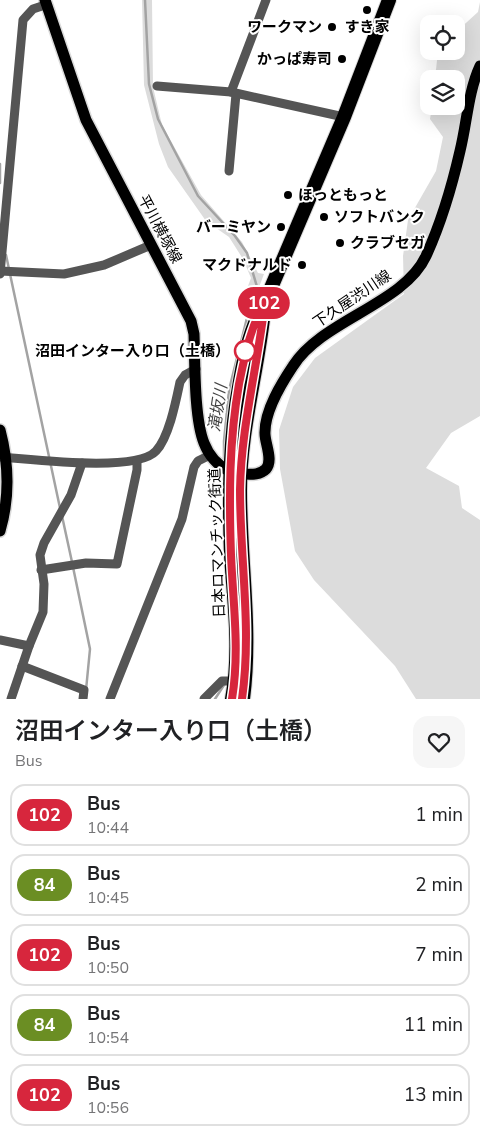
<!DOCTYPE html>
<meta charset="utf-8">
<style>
body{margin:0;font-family:"Nunito Sans","Noto Sans JP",sans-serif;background:#f6f6f6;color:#202124;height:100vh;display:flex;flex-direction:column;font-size:19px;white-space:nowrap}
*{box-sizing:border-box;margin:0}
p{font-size:16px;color:#757577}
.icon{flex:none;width:28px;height:28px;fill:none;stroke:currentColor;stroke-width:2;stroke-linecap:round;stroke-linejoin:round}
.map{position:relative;height:699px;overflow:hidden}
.sheet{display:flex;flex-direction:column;background:#fff;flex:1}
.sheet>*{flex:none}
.badge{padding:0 10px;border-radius:16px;font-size:18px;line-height:32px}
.buttons{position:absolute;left:420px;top:15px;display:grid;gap:10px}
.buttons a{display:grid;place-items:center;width:45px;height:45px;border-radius:10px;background:#fff;box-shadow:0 5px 20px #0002;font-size:25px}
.map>.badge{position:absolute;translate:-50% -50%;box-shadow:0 0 0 2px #fff}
.round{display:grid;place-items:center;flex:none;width:52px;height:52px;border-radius:15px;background:#f6f6f6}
.head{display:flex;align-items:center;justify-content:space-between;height:85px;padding:0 15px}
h1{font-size:24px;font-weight:600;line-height:38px}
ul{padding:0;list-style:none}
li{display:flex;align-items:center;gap:15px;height:62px;margin:0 10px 8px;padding:0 5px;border:2px solid #e0e0e0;border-radius:15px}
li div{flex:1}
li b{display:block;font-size:19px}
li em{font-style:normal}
li .badge{min-width:55px;font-weight:700;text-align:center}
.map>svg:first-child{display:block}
.green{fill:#dcdcdc}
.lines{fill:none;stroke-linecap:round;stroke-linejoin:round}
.stream{stroke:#a3a3a3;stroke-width:2.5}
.major-casing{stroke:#dbdbdb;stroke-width:14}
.highway-casing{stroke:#dbdbdb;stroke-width:16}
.minor{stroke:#555;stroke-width:9}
.major{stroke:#000;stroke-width:11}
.highway{stroke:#000;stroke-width:14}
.line-casing{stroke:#fff;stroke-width:11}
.line{stroke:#d7263d;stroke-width:8}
.poi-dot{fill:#000;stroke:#fff;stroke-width:2}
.stop-dot{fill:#fff;stroke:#d7263d;stroke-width:2.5}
.labels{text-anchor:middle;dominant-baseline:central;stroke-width:4;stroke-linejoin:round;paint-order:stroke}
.poi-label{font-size:15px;font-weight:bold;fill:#000;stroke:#fff;text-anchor:end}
.street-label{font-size:15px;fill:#000;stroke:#fff}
.stop-label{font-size:15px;font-weight:bold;fill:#000;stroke:#fff;text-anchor:end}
.water-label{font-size:16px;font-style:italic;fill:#444;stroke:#fff}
</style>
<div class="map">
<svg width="480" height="699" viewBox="0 0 480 699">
<rect width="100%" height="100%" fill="#fff"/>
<g class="green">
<path d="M 142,0 L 152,0 L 153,87 L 162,125 L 201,195 L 242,242 L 258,273 L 264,274 L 258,290 L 248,286 L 251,278 L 243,259 L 229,237 L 206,221 L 168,167 L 159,144 L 144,85 Z"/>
<path d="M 480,2 L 480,416 L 451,433 L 426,468 L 459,486 L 462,508 L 480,520 L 480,699 L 416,699 L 395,666 L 314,580 L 295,551 L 280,469 L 279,430 L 293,387 L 315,358 L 404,294 L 403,256 L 408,220 L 436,171 L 443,137 L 430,119 L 432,106 L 456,106 L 456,79 L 435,79 L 438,51 L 456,51 L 456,32 L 478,12 Z"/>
</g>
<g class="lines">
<g class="stream">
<path d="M 145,0 L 149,84 L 158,119 L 198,196 L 235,236 L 247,253 L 258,290 L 247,318 L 229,390 L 224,441 L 224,463"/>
<path d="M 0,164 L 0,183"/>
<path d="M 6,255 L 9,269"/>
<path d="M 10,274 L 60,508"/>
<path d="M 62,516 L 72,562"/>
<path d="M 73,567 L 90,649 L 86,690"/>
<path d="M 215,699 L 226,682"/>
</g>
<defs>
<g id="major">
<path d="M 45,0 L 86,120 L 191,321 L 194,334 C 195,362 194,418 204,443 C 209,456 217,465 229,471"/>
<path d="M 0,430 C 9,464 10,497 0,531"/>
<path d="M 241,474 C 249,474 259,476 266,469 C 274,460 264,442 265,432 C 265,410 281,384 293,366 C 322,320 404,304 426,256 C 441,223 452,186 460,151 C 467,123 468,92 480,66"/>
</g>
<g id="highway">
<path d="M 232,699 C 241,651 234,603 231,555 C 229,496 229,439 240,381 C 245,352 251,327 265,302 L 344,117 L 389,0"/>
<path d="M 243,699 C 252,629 240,561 240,491 C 240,430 258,370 264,310"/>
</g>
</defs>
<use href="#major" class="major-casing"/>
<use href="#highway" class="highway-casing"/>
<g class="minor">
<path d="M 157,86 L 231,92 L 344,117"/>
<path d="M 231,92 L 266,0"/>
<path d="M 229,171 L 236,94"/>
<path d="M 0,271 L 64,274 L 104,265 L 151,245"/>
<path d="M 0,274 L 23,20 L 33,9 L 45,5"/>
<path d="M 0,457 C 30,459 136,473 156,451 C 169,437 176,401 180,382 L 185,375 L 196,369"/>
<path d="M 41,570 L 86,563 L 117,564 L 137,470 L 137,461"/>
<path d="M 0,640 L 29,646 L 43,612 L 44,584 L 40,555 L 44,543 L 71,495 L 82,463"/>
<path d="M 22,666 L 84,690 L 83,699"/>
<path d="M 11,699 L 29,646"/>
<path d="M 110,699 L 182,519 L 194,467 L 198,461 L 210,455"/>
<path d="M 204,699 L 222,681 L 234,681"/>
</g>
<use href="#major" class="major"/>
<use href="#highway" class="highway"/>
</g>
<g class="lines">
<defs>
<path id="line" d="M 232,699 C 240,651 233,603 231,555 C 229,497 229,441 239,384 C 245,355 250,328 265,302 C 258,364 241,427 240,490 C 240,560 252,629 242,699"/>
</defs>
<use href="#line" class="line-casing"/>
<use href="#line" class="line"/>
</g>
<g class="poi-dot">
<circle cx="367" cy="10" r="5"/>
<circle cx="332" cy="27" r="5"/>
<circle cx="342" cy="59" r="5"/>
<circle cx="288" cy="195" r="5"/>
<circle cx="324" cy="217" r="5"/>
<circle cx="281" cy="227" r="5"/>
<circle cx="340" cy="243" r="5"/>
<circle cx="302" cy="265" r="5"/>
</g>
<circle class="stop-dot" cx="245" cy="351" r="10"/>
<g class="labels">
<g class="poi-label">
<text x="322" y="27">ワークマン</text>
<text x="367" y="27" text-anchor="middle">すき家</text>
<text x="332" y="59">かっぱ寿司</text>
<text x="298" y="195" text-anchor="start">ほっともっと</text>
<text x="334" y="217" text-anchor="start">ソフトバンク</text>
<text x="271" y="227">バーミヤン</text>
<text x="350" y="243" text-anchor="start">クラブセガ</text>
<text x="292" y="265">マクドナルド</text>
</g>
<g class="street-label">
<text transform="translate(160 229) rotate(62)">平川横塚線</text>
<text transform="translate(352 299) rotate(-34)">下久屋渋川線</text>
<text transform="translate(217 543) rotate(-92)">日本ロマンチック街道</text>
</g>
<g class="stop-label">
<text x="230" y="351">沼田インター入り口（土橋）</text>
</g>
<g class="water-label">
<text transform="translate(218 408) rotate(-81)">滝坂川</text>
</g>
</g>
</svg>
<div class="buttons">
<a><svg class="icon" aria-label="locate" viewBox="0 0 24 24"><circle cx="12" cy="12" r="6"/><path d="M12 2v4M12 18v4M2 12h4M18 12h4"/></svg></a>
<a><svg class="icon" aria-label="layers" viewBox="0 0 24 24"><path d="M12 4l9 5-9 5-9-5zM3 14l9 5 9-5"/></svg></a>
</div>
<b class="badge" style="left:264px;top:303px;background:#d7263d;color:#fff">102</b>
</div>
<section class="sheet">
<div class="head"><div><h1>沼田インター入り口（土橋）</h1><p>Bus</p></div><a class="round"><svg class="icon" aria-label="heart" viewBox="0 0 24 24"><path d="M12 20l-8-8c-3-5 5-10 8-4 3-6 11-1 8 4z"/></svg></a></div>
<ul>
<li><span class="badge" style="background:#d7263d;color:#fff">102</span><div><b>Bus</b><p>10:44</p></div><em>1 min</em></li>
<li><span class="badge" style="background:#6b8e23;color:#fff">84</span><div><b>Bus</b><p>10:45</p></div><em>2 min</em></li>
<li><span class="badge" style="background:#d7263d;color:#fff">102</span><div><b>Bus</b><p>10:50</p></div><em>7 min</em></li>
<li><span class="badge" style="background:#6b8e23;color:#fff">84</span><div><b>Bus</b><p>10:54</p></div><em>11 min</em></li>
<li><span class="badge" style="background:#d7263d;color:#fff">102</span><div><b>Bus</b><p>10:56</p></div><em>13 min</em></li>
</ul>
</section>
